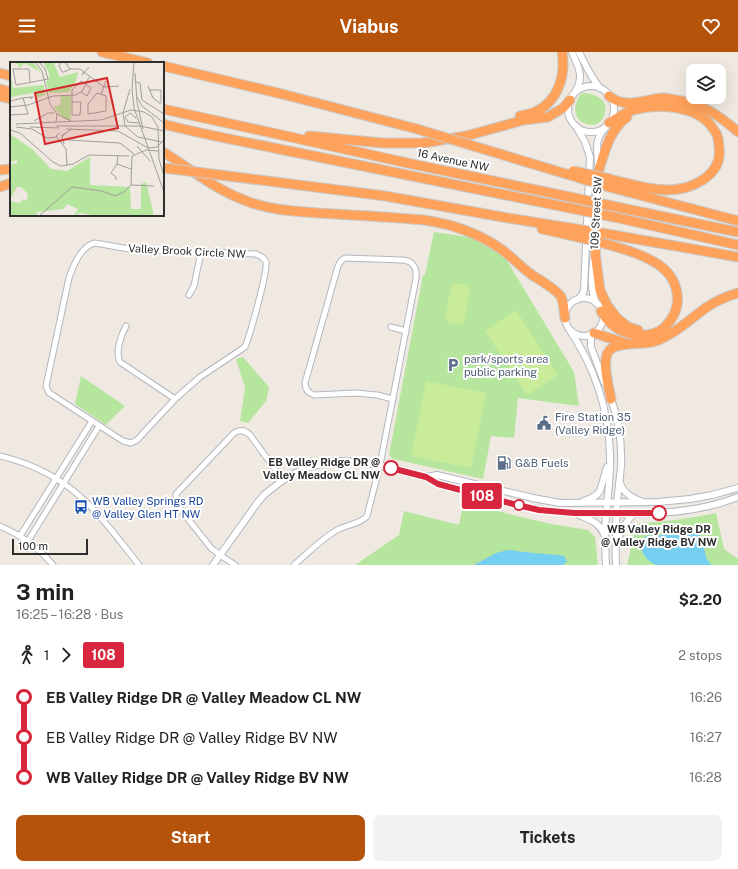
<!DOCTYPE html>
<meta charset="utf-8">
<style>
body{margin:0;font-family:"Public Sans",sans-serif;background:#f2f2f2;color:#222;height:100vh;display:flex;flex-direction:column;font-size:15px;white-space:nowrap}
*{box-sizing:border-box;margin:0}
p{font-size:13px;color:#767676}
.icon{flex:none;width:22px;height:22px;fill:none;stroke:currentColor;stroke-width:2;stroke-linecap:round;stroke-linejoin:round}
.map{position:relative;height:513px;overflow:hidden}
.drawer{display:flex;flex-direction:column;background:#fff;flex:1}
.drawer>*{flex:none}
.badge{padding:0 8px;border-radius:3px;font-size:14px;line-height:26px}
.controls{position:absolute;left:686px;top:12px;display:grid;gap:8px}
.controls a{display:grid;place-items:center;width:40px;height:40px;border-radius:8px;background:#fff;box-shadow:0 4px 16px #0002;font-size:20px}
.scale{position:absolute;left:12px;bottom:10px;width:76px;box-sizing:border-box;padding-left:4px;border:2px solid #2e2e2e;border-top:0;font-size:11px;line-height:14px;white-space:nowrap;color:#2e2e2e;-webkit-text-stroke:3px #fff;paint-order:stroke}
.map>.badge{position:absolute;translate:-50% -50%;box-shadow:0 0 0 2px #fff}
.legs{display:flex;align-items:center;gap:6px;height:44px;padding:0 16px;font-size:13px}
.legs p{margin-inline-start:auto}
.overview{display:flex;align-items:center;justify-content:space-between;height:68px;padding:0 16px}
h1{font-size:22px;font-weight:700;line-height:30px}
.cta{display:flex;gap:8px;margin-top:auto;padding:8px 16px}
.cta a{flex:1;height:46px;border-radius:8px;background:#b45309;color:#fff;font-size:16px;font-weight:700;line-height:46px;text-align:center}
.cta a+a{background:#f2f2f2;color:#222}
ul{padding:0 16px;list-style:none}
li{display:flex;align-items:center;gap:14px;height:40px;font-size:15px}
li i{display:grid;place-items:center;width:6px;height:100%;margin:0 5px;background:currentColor}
li i::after{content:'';width:10px;height:10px;margin:-5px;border:3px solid;border-radius:50%;background:#fff}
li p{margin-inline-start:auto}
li:first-child i{background:linear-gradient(#0000 50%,currentColor 0)}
li:last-child i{background:linear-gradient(currentColor 50%,#0000 0)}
header{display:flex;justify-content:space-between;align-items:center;height:52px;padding:0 16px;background:#b45309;color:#fff;font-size:18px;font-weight:700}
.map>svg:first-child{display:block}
.green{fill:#b6e59e}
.pitch{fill:#c9ec9a}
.water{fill:#75cff0}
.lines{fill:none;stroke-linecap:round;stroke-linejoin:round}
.minor-casing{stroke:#b4b7c1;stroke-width:7}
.tertiary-casing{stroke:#b4b7c1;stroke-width:8}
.motorway-casing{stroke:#c9c9c9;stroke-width:11}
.minor{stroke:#fff;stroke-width:5}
.tertiary{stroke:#fff;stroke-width:6}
.motorway{stroke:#ffa35c;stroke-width:9}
.motorway-bridge-casing{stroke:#c9c9c9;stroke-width:11;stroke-linecap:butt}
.motorway-bridge{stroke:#ffa35c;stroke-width:9}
.line-1-casing{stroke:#fff;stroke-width:9}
.line-1{stroke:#d7263d;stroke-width:6}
.stop-1-dot{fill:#fff;stroke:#d7263d;stroke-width:2}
.labels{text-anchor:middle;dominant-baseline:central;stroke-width:4;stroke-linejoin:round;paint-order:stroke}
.street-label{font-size:11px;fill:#2e2e2e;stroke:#fff}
.service-label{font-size:11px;fill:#4e5e75;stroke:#fff;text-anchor:start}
.stop-label{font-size:11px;font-weight:bold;fill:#2e2e2e;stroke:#fff;text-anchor:end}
.transit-label{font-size:11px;fill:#164399;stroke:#fff;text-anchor:start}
.inset-road{fill:none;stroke:#a29e99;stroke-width:1}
.view{fill:#d62828;fill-opacity:0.15;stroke:#d62828;stroke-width:2}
.inset-edge{fill:none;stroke:#2e2e2e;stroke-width:2}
</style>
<header><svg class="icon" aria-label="menu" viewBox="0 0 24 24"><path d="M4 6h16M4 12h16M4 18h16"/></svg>Viabus<svg class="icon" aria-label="heart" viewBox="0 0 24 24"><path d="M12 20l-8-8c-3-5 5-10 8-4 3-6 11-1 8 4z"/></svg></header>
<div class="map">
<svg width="738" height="513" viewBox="0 0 738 513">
<rect width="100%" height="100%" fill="#efe9e1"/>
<g class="green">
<path d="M 583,41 C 590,41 599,44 603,49 C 606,52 606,58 605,61 C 600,84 562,71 580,43 Z"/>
<path d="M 434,180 L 468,185 L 490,193 L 506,207 L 574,320 L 579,354 L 518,346 L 514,386 L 491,384 L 483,427 L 393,407 L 389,403 L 423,223 L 425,223 Z"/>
<path d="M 243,305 L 269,335 L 266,349 L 248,371 L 240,369 L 245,336 L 236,307 Z"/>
<path d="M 81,324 L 125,354 L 106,373 L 75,352 Z"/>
<path d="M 464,449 L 513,463 L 551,472 L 588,478 L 595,485 L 598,513 L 355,513 L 399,483 L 404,459 L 459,473 Z"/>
<path d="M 716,461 L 724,497 L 738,507 L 738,513 L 627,513 L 636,474 L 640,471 C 666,470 691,466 716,461 Z"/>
</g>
<g class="pitch">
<path d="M 455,231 L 467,233 L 470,237 L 464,271 L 460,273 L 449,271 L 445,267 L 451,234 Z"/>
<path d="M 516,258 L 558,323 L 527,343 L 485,279 Z"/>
<path d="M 426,329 L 486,341 L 471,416 L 411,404 Z"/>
</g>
<g class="water">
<path d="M 698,481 C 707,489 701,504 712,513 L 656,513 C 644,508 636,494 646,484 Z"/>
<path d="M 508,498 C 514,498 520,500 526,500 C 540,502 551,502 564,504 L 567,510 L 562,513 L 474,513 L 496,501 Z"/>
</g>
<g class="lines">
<defs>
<g id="minor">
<path d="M 95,191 L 129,197 L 256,202 C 260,204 264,205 266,210 C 268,219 250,283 245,295 L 200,325 L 175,347 L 137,388 L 131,391 L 123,389 L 51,342 L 49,341 L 46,334 L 69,226 C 73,214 81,194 95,191 Z"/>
<path d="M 189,243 L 194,234 L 201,200"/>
<path d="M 126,274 C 121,283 115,300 120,310 L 175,347"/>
<path d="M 391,275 L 406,279"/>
<path d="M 0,404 C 34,412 66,429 90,454 C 108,472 123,493 139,513"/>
<path d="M 0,474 C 21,483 39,496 53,513"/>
<path d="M 20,484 L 92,369"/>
<path d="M 28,489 L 99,374"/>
<path d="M 235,513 L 220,503 L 211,496 L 177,453 L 176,449 L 176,442 L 234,381 C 240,377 245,378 250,383 L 283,428"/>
<path d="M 294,513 C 308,501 322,486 339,477 C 347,473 362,471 367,464 L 380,413 L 416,226 C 417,216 413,209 403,208 L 345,206 L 341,209 L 338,214 L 305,331 C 305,337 308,341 314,343 L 356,341 L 377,343 L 393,347"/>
</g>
<g id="tertiary">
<path d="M 572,0 C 578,15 585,24 575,40"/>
<path d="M 579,0 C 585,12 591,26 600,36"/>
<circle cx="591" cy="57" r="23"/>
<path d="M 576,74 L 585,90 L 590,105 L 584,238 L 582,243 L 577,248"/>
<path d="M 598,112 C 598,104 595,93 599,85 C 601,81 604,77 607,74"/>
<path d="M 594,182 L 597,129"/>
<path d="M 593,209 C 592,224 590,237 596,251"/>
<circle cx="584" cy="265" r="19"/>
<path d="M 569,277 C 594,314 609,358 610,403 C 611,422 608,442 606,461 C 605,478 605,496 606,513"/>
<path d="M 591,282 L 591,295 L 604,330"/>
<path d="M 610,344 C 618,365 622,391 621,414 C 620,426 618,439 617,451 C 616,472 615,492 616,513"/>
<path d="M 426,425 L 437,423 L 533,446 L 560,451 L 658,450 L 690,447 L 712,443 L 738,436"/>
<path d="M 620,431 C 624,442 632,446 643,450"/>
<path d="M 584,449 C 590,447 596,445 600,439 L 607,415"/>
<path d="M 579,463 C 590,468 599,470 604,482"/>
<path d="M 616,490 C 622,479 625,469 635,461"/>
<path d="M 213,513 L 258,450 L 265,442 L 283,428 L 293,422 L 307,416 L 324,411 L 336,409 L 365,410 L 426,425 L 438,432 C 473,441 509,453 545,458 C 567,462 589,462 612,462 C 655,462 698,461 738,445"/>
</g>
<g id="motorway">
<path d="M 102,0 L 148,11"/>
<path d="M 163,14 L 282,42 L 417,77"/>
<path d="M 0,21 L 11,24"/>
<path d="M 0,37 L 11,40"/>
<path d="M 0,44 L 11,47"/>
<path d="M 609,44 C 627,58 644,47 663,46 C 667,46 672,47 676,48 C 702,52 719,63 738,80"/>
<path d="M 163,57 L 277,82 L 412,112 L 570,145"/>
<path d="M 520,64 C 525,63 530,62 535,60 C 558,50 566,23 562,0"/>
<path d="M 609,71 C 616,67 623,62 630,59 C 656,51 699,52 714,78 C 718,83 719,89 719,95 C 723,124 691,138 667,138 C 663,138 659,137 655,137 C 640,135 625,131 610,127"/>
<path d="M 163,72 C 201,82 240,89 279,97 C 376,117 473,136 570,156"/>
<path d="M 309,84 L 383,91 L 423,91 L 466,84 L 524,68 L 548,65 L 563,56 L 570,48"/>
<path d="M 480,96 L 573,124"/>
<path d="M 163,100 C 190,116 214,137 244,148 C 268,158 293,159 318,161 C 354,163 389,165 424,168 C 452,172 478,181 501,197 C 512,205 521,215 532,223 C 540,228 557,238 561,245 C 564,251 564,260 565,266"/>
<path d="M 0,118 L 11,117"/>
<path d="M 598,121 C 604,102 609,78 627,65"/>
<path d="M 220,123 L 385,144 L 508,166 L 570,176"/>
<path d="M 0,135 L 11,131"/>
<path d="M 609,135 L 738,169"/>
<path d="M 612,154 L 738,180"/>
<path d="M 614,165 L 738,193"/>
<path d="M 542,177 L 569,183"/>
<path d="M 594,183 L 596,208 L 600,238 L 607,253 L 617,266 L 628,275 L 638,278"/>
<path d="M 613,183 L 738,205"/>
<path d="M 601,259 C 604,265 610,271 615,275 C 628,284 651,287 664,276 C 666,274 668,271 670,269 C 684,250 677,225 659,213 C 644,203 627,198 610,193"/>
<path d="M 594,281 L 625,291"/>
<path d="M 611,347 C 609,335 601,309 609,299 C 616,289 642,293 653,290 C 674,283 690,267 707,255 C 716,249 727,244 738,241"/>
</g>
</defs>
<use href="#minor" class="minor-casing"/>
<use href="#tertiary" class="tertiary-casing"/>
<use href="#motorway" class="motorway-casing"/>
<use href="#minor" class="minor"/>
<use href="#tertiary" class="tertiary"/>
<use href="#motorway" class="motorway"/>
<defs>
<g id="motorway-bridge">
<path d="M 417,77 L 480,96"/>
<path d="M 164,116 L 220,123"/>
<path d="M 573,119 L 610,127"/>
<path d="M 576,125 L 609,135"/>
<path d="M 570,145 L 612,154"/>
<path d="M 570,156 L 614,165"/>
<path d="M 570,176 L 613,183"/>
<path d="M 569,183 L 610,193"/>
</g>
</defs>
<use href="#motorway-bridge" class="motorway-bridge-casing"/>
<use href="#motorway-bridge" class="motorway-bridge"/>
</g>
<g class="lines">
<defs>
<path id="line-1" d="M 391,416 L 426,425 L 438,432 L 517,453 L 539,458 L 574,461 L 659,461"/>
</defs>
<use href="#line-1" class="line-1-casing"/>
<use href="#line-1" class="line-1"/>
</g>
<defs>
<symbol id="parking-bare" viewBox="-9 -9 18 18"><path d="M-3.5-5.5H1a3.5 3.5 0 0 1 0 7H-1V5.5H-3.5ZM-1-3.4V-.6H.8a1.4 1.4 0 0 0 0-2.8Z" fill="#5c6f8a" stroke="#fff" stroke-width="2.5" paint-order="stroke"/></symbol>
<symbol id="civic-bare" viewBox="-9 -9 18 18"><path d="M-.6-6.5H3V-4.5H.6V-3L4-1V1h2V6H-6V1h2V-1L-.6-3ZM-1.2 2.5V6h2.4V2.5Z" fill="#5c6f8a" stroke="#fff" stroke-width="2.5" paint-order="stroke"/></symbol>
<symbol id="fuel-bare" viewBox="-9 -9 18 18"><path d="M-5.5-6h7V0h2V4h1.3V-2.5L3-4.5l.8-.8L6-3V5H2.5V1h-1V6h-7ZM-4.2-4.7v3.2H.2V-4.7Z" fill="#5c6f8a" stroke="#fff" stroke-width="2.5" paint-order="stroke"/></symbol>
<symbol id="bus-bare" viewBox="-9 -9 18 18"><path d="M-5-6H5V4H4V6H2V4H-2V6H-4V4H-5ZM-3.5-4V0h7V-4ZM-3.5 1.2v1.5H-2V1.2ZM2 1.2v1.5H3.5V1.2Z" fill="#1a4fb4" stroke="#fff" stroke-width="2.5" paint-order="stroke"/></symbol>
</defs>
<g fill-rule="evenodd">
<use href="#parking-bare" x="443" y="303" width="20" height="20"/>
<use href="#civic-bare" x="534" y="361" width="20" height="20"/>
<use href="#fuel-bare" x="494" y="401" width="20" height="20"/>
<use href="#bus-bare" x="71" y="445" width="20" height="20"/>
</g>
<g class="stop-1-dot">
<circle cx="391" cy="416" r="7"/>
<circle cx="519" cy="453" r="5"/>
<circle cx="659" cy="461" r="7"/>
</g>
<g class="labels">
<g class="street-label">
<text transform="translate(453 108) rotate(12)">16 Avenue NW</text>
<text transform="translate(596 161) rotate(-87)">109 Street SW</text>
<text transform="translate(187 199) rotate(3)">Valley Brook Circle NW</text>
</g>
<g class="service-label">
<text x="464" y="307">park/sports area<tspan x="464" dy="13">public parking</tspan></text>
<text x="555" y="365">Fire Station 35<tspan x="555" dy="13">(Valley Ridge)</tspan></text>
<text x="515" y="411">G&amp;B Fuels</text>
</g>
<g class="stop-label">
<text x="380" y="410">EB Valley Ridge DR @<tspan x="380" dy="13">Valley Meadow CL NW</tspan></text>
<text x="659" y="477" text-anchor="middle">WB Valley Ridge DR<tspan x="659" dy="13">@ Valley Ridge BV NW</tspan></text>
</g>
<g class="transit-label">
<text x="92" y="449">WB Valley Springs RD<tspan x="92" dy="13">@ Valley Glen HT NW</tspan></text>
</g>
</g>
<g transform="translate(10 10)">
<rect width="154" height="154" fill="#efe9e1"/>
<path d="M 0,0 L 23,0 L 31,11 L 15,1 L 9,6 L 8,2 L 3,0 L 0,2 ZM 33,0 L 46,0 L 44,2 L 50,15 L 68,10 L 66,19 L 59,30 L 39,31 L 36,20 L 40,13 ZM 0,9 L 3,26 L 34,23 L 35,33 L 28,36 L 23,31 L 0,35 ZM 51,34 L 61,34 L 61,58 L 54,57 L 45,47 L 44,44 L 50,43 ZM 0,72 L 22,87 L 41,107 L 57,109 L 80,95 L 80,123 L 120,125 L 121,147 L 131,147 L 131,122 L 136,120 L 144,154 L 89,154 L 70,151 L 63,154 L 68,147 L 57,142 L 54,147 L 27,150 L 27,154 L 0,154 L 0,139 L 9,141 L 13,137 L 17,139 L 18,132 L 11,125 L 7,125 L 0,137 L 0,103 L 7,101 L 7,98 L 0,100 Z" fill="#b6e59e"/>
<path class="inset-road" d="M 25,0 L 32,9 L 40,42 L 47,52 L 46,60M 29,0 L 35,7 L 38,17M 51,0 L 49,4 L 52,10 L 54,10M 124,0 L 122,27 L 124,46 L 154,130M 3,7 L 6,23 L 38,17M 3,7 L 19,7 L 20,20M 60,7 L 70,7 L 94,25 L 109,24M 54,10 L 60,7 L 55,0M 74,10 L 72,13 L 79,5M 125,11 L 127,40 L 133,67M 126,20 L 130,21 L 132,38 L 154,52M 138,24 L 143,36 L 151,42M 120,27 L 113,51 L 115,64 L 128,75 L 152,80M 139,28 L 151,28 L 151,40M 87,31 L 96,34 L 96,49 L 78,52 L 78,42 ZM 91,32 L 96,19M 127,35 L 132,44 L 154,61M 13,36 L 20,35 L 23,35 L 21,37 L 20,35M 0,39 L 13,36 L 18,52 L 0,53M 62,40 L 71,40 L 70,53 L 62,53 L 62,28 L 71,19 L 81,26 L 77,34 L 71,30M 0,45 L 18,43 L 43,34 L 66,33 L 73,28 L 79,15M 47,52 L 61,59M 126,56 L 120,51 L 115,55 L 118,60 L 129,61M 24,59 L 38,51 L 44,51M 6,62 L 91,58 L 121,48 L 134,50 L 142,55 L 148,65 L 149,97 L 154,114M 46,64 L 130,64 L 154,69M 6,65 L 22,67 L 37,76 L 47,75M 20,65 L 49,66M 56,67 L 108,69 L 138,86 L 147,85 L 154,78M 0,68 L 10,71 L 43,100 L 51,104 L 63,102 L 79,93 L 119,94M 50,71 L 46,74 L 56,87 L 57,103M 51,74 L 62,67M 58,78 L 110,81 L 124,92M 54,82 L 52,75 L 55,71M 127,84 L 140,99M 107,102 L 121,107M 106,118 L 106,115 L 101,111 L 107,102 L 108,93M 121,123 L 122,94 L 136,88 L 148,89M 121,123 L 144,124M 29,154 L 62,125 L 92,129 L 105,134 L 114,130 L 121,123"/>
<path class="view" d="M 97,16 L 108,66 L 35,82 L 25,31 Z"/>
<rect width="154" height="154" class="inset-edge"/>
</g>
</svg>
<div class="controls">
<a><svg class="icon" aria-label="layers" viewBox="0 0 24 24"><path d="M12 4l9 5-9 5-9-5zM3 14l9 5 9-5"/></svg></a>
</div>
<div class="scale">100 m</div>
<b class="badge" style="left:482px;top:444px;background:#d7263d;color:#fff">108</b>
</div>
<section class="drawer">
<div class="overview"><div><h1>3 min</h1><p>16:25 – 16:28 · Bus</p></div><b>$2.20</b></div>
<div class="legs"><svg class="icon" aria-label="walk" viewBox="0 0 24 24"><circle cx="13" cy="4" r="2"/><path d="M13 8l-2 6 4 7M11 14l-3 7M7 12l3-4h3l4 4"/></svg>1<svg class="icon" aria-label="forward" viewBox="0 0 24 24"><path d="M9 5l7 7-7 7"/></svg><b class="badge" style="background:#d7263d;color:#fff">108</b><p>2 stops</p></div>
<ul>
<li><i style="color:#d7263d"></i><b>EB Valley Ridge DR @ Valley Meadow CL NW</b><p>16:26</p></li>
<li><i style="color:#d7263d"></i><span>EB Valley Ridge DR @ Valley Ridge BV NW</span><p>16:27</p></li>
<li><i style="color:#d7263d"></i><b>WB Valley Ridge DR @ Valley Ridge BV NW</b><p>16:28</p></li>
</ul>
<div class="cta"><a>Start</a><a>Tickets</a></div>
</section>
